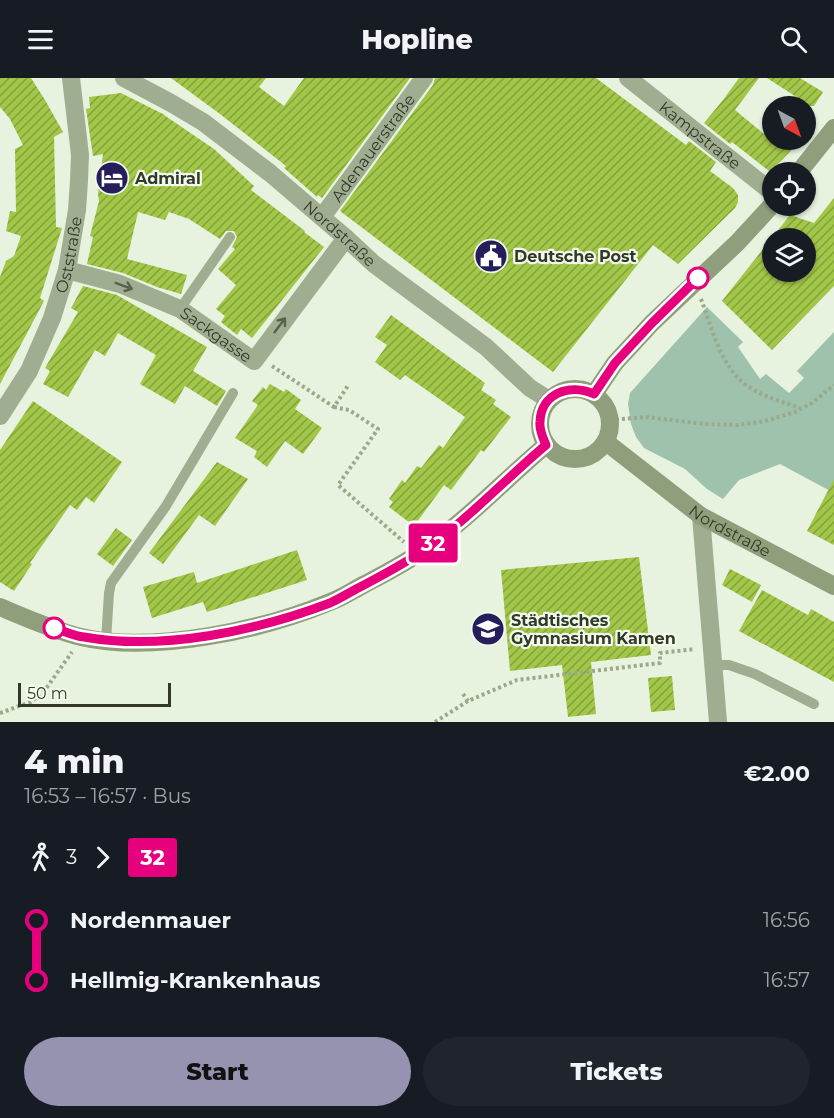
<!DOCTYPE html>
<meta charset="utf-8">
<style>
body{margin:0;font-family:Montserrat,sans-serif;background:#20242c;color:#f1f3f6;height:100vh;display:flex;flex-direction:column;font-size:22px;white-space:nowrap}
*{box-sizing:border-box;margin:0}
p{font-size:20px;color:#9ea1a6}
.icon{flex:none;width:33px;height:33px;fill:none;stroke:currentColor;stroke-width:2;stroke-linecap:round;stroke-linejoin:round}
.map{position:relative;height:644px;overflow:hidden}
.side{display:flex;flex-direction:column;background:#171b24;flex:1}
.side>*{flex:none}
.badge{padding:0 12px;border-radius:4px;font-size:21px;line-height:39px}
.needle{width:39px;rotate:139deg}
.tools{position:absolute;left:762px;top:18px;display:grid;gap:12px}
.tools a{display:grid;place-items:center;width:54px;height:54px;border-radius:50%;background:#171b24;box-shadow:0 2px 4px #0004;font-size:30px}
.scale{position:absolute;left:18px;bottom:15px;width:153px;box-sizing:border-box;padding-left:6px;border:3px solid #333829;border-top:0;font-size:16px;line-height:21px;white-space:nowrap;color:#333829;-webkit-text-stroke:4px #f1faeb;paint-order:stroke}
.map>.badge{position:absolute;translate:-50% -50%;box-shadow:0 0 0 3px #fff}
.legs{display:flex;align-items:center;gap:9px;height:66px;padding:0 24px;font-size:20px}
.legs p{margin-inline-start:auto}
.overview{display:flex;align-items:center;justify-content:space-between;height:102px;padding:0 24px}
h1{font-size:33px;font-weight:800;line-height:45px}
.button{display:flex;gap:12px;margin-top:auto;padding:12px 24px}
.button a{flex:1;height:69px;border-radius:36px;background:#9693b0;color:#111;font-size:24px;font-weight:800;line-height:69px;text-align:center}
.button a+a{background:#20242c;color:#f1f3f6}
ul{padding:0 24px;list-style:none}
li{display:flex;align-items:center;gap:21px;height:60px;font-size:22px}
li i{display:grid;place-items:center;width:9px;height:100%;margin:0 8px;background:currentColor}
li i::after{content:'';width:15px;height:15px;margin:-8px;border:4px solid;border-radius:50%;background:#171b24}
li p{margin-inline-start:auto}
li:first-child i{background:linear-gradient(#0000 50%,currentColor 0)}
li:last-child i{background:linear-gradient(currentColor 50%,#0000 0)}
header{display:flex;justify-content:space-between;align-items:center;height:78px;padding:0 24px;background:#171b24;font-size:27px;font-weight:800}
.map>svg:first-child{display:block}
.green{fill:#9ec2ac}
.building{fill:url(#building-hatch);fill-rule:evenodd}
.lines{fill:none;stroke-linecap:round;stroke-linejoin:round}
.path{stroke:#9aaa89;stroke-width:4;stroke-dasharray:3 3;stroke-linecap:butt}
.lane{stroke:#9fae90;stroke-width:10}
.street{stroke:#9fae90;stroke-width:18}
.secondary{stroke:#909f7b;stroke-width:18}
.oneway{stroke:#59614d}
.line-1-casing{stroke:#fff;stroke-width:14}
.line-1{stroke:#e6007e;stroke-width:9}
.stop-1-dot{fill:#fff;stroke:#e6007e;stroke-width:3}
.labels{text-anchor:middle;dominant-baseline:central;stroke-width:4.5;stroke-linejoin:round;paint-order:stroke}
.street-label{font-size:16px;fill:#333829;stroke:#f1faeb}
.poi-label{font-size:16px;font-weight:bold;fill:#333829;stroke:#f1faeb;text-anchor:start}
</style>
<header><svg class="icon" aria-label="menu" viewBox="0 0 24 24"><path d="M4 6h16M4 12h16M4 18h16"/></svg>Hopline<svg class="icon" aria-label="search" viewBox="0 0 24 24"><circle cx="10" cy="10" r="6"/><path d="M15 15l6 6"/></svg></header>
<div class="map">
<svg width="834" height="644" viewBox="0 0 834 644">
<defs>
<pattern id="building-hatch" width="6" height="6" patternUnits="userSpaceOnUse" patternTransform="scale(1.5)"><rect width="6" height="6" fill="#a1c648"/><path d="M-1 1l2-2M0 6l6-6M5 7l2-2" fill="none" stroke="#84a23c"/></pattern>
</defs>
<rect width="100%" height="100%" fill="#e7f3de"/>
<path class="green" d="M 707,229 L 743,264 L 738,269 L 760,301 L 766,296 L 789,315 L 804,300 L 797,293 L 834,254 L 834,415 L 780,386 L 739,402 L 723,421 L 707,411 L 685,391 L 644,370 L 636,359 L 631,346 L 628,326 L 630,315 Z"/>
<g class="building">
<path d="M 0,0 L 31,0 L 45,22 L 63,54 L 54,59 L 56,149 L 62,150 L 40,220 L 44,223 L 0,306 L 0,199 L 6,183 L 14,178 L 21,158 L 6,153 L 10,133 L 16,134 L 15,71 L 23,67 L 10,41 L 0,29 Z"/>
<path d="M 171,0 L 266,0 L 259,9 L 284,28 L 304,0 L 410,0 L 322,120 L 318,117 L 317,119 L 284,90 L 286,88 L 220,36 Z"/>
<path d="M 435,0 L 596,0 L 686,67 L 689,63 L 716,84 L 710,93 L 733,110 L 738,117 L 738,124 L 735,130 L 678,186 L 653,167 L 553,294 L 340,133 L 433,7 Z"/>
<path d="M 739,0 L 759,0 L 735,32 L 764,56 L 772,47 L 772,62 L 801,62 L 782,82 L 769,93 L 732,64 L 730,66 L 704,45 L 723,22 Z"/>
<path d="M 767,0 L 800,0 L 823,14 L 814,28 L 790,28 L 798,20 Z"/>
<path d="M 121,15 L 165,37 L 164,37 L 214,71 L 254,108 L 251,112 L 305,153 L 304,154 L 324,169 L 252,260 L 241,251 L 237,257 L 221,244 L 225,238 L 216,231 L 236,207 L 218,191 L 235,171 L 232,169 L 237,159 L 234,153 L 226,153 L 220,161 L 189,141 L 169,134 L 165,142 L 138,134 L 127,181 L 187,197 L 181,216 L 157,209 L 123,195 L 87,186 L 93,159 L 90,158 L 99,123 L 98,116 L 103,76 L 93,78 L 86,31 L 90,30 L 89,19 Z"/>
<path d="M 834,120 L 834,208 L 772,272 L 722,223 L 790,137 L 814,145 ZM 772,160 L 806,160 L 806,194 L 772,194 Z"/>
<path d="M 83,208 L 117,217 L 207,269 L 193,293 L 226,313 L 217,328 L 185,308 L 175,326 L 140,306 L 156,277 L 118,255 L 105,278 L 95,272 L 68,319 L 43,306 L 50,293 L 45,290 L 78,234 L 71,230 Z"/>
<path d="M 391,237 L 485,305 L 481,312 L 496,322 L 493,326 L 511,339 L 484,374 L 481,372 L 451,412 L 444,407 L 414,448 L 389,429 L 393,424 L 389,421 L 402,402 L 405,405 L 417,388 L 421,390 L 439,367 L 443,370 L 465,339 L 405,297 L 400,302 L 375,284 L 387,267 L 375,259 Z"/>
<path d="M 270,306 L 284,314 L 286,311 L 301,322 L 295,331 L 322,350 L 303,376 L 285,363 L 267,389 L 254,379 L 257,373 L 235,360 L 258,327 L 252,323 L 263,309 L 266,312 Z"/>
<path d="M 33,323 L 122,384 L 94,425 L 86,419 L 77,432 L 70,427 L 30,485 L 32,486 L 14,513 L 0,504 L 0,372 Z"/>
<path d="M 217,384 L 248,401 L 215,448 L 199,437 L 163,486 L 149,475 Z"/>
<path d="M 834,401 L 834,467 L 807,453 Z"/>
<path d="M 116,450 L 132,462 L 113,488 L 97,476 Z"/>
<path d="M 297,472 L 307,502 L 207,534 L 203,524 L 152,540 L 143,509 L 194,494 L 197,505 Z"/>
<path d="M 639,479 L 651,577 L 591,584 L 596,636 L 568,639 L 562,587 L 510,593 L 501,492 Z"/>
<path d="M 730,491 L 761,507 L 752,524 L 722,507 Z"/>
<path d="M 762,512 L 808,537 L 811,531 L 834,544 L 834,604 L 739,553 Z"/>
<path d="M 672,598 L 675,632 L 651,634 L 648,600 Z"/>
</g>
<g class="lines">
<g class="path">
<path d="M 701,221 C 712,250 721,291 749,309 C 764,319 783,324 800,330"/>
<path d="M 272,288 L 334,329 L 349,306"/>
<path d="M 334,329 L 349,332 L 378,351 L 338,407 L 404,464"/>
<path d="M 610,342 L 646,339 L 705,346 L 738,347 L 765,343 L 795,334 L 812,325 L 834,307"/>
<path d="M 463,616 L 468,623"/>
<path d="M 0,635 L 31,624 L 45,612 L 72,574"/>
<path d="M 435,644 L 468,623 L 517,602 L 660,585 L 660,575 L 695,571"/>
</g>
<g class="lane">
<path d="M 180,231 L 230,159"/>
<path d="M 106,563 L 109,515 L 111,505 L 166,428 L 233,315"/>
<path d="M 712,587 L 729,587 L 755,596 L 814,626"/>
</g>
<g class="street">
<path id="s1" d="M 124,0 L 171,25 L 203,44 L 270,95 L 346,160 L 374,186 L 486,269 L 530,310 L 549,322"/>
<path id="s2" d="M 628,0 L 772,114"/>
<path id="s3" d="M 322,139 L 424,0"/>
<path id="s4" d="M 67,192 L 120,206 L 180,231 L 254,283 L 346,160"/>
<path id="s5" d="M 0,338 L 29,293 L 52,240 L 67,192 L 77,132 L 79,103 L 80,77 L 71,0"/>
<path d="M 701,438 L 718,644"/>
</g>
<g class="secondary">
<path d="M 799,94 L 834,50"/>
<circle cx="575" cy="346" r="35"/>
<path d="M 594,316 L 615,285 L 652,245 L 737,165 L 772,127"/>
<path id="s6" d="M 606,364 L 701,438 L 834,508"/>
<path d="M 0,529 C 26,540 53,552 81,559 C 153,576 263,552 330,524 C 342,520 352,513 363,507 C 384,496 406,485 425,471 C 469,440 506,401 546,367"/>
</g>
</g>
<defs><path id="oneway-shaft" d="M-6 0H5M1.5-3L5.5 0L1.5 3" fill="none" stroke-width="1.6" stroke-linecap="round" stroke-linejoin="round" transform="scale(1.5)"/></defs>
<g class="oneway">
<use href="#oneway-shaft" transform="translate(124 208) rotate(20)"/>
<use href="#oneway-shaft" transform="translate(280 247) rotate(-53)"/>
</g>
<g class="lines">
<defs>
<path id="line-1" d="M 54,550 C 64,553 74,558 84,559 C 163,573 256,553 330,525 C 341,520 352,513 362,508 C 381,498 400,488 418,476 C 465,445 503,403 546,367 C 543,360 539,352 540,344 C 541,315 570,305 594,316 L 615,285 L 652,245 L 698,200"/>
</defs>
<use href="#line-1" class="line-1-casing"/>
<use href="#line-1" class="line-1"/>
</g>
<defs>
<symbol id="hotel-disc" viewBox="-11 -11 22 22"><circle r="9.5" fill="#261e5a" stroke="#f1faeb"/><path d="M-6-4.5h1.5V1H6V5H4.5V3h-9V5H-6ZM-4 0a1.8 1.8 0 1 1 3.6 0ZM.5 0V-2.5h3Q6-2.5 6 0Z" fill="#fff"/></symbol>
<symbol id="civic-disc" viewBox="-11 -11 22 22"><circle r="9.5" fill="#261e5a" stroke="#f1faeb"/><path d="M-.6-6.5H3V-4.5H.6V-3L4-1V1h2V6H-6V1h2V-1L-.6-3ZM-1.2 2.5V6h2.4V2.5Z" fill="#fff"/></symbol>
<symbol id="school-disc" viewBox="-11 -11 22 22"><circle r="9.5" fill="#261e5a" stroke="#f1faeb"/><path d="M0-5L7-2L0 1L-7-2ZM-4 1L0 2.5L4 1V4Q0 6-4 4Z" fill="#fff"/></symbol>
</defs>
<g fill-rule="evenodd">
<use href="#hotel-disc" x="93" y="81" width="38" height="38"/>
<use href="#civic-disc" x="472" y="159" width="38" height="38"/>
<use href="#school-disc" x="469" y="532" width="38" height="38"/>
</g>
<g class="stop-1-dot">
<circle cx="698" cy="200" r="10"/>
<circle cx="54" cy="550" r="10"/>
</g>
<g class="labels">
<g class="street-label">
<text stroke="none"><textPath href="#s2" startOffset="92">Kampstraße</textPath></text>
<text stroke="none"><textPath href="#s3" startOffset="86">Adenauerstraße</textPath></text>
<text stroke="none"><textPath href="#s1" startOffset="267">Nordstraße</textPath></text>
<text stroke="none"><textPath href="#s5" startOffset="177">Oststraße</textPath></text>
<text stroke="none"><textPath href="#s4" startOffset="164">Sackgasse</textPath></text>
<text stroke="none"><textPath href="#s6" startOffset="153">Nordstraße</textPath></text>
</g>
<g class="poi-label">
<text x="135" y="100">Admiral</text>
<text x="514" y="178">Deutsche Post</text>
<text x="511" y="542">Städtisches<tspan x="511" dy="18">Gymnasium Kamen</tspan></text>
</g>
</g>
</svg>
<div class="tools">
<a><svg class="needle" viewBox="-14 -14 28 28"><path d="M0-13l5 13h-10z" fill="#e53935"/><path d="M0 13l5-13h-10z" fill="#9ea1a6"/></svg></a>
<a><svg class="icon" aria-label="locate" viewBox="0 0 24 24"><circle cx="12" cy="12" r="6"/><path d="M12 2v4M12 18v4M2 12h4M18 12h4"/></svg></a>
<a><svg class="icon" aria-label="layers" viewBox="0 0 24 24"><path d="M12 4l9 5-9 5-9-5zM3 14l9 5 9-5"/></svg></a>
</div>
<div class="scale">50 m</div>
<b class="badge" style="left:433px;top:465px;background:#e6007e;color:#fff">32</b>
</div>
<section class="side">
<div class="overview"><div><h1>4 min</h1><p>16:53 – 16:57 · Bus</p></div><b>€2.00</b></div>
<div class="legs"><svg class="icon" aria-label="walk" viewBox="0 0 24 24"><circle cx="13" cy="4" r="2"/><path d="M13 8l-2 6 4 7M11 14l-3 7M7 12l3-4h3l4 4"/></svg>3<svg class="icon" aria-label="forward" viewBox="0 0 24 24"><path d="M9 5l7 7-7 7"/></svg><b class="badge" style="background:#e6007e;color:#fff">32</b></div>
<ul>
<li><i style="color:#e6007e"></i><b>Nordenmauer</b><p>16:56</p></li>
<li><i style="color:#e6007e"></i><b>Hellmig-Krankenhaus</b><p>16:57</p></li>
</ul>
<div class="button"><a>Start</a><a>Tickets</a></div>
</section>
